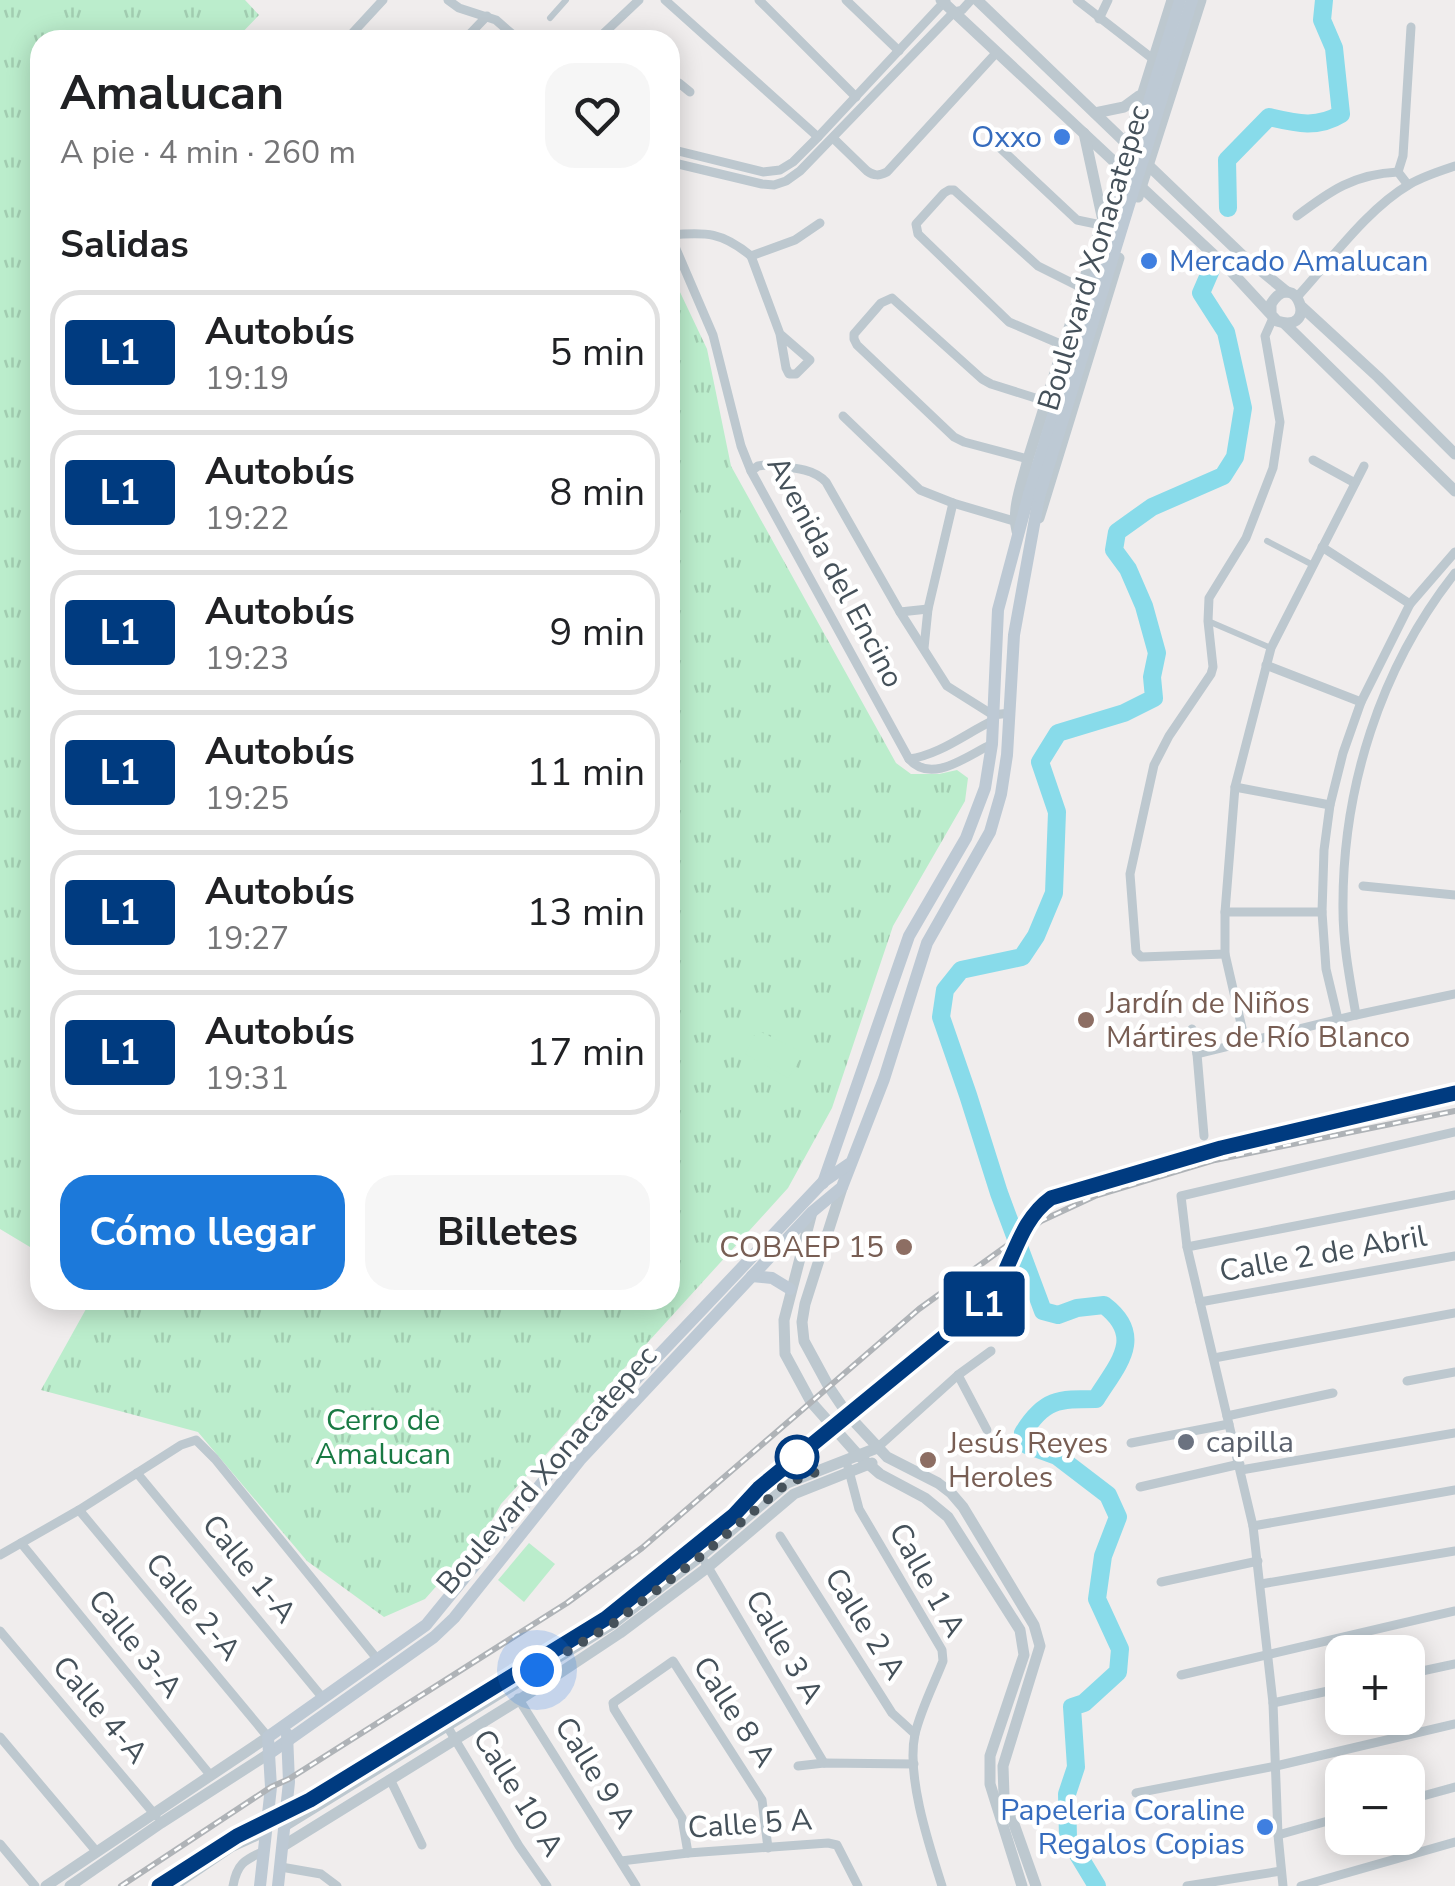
<!DOCTYPE html>
<html lang="es">
<meta charset="utf-8">
<style>
body{margin:0;font-family:"Nunito Sans",sans-serif;background:#f6f6f6;color:#202124;height:100vh;display:flex;flex-direction:column;font-size:38px;white-space:nowrap}
*{box-sizing:border-box;margin:0}
p{font-size:32px;color:#757577}
.icon{flex:none;width:55px;height:55px;fill:none;stroke:currentColor;stroke-width:2;stroke-linecap:round;stroke-linejoin:round}
.map{position:relative;flex:1;overflow:hidden}
.sheet{position:absolute;left:30px;top:30px;width:650px;height:1280px;display:flex;flex-direction:column;background:#fff;border-radius:30px;box-shadow:0 5px 25px #0003}
.sheet>*{flex:none}
.badge{padding:0 20px;border-radius:8px;font-size:35px;line-height:65px}
.tools{position:absolute;left:1325px;top:1635px;display:grid;gap:20px}
.tools a{display:grid;place-items:center;width:100px;height:100px;border-radius:20px;background:#fff;box-shadow:0 5px 25px #0003;font-size:50px}
.you{position:absolute;width:50px;height:50px;margin:-25px;border:8px solid #fff;border-radius:50%;background:#1a73e8;box-shadow:0 0 0 15px #1a73e833}
.map>.badge{position:absolute;translate:-50% -50%;box-shadow:0 0 0 5px #fff}
h2{padding:0 30px;font-size:38px;line-height:90px}
.round{display:grid;place-items:center;flex:none;width:105px;height:105px;border-radius:30px;background:#f6f6f6}
.head{display:flex;align-items:center;justify-content:space-between;height:170px;padding:0 30px}
h1{font-size:48px;font-weight:700;line-height:75px}
.button{display:flex;gap:20px;margin-top:auto;padding:20px 30px}
.button a{flex:1;height:115px;border-radius:30px;background:#1c79da;color:#fff;font-size:40px;font-weight:700;line-height:115px;text-align:center}
.button a+a{background:#f6f6f6;color:#202124}
ul{padding:0;list-style:none}
li{display:flex;align-items:center;gap:30px;height:125px;margin:0 20px 15px;padding:0 10px;border:5px solid #e0e0e0;border-radius:30px}
li div{flex:1}
li b{display:block;font-size:38px}
li em{font-style:normal}
li .badge{min-width:110px;font-weight:700;text-align:center}
.map>svg:first-child{display:block}
.grass{fill:url(#grass-tufts)}
.pitch{fill:#bbedcc}
.lines{fill:none;stroke-linecap:round;stroke-linejoin:round}
.river{stroke:#88dbea;stroke-width:18}
.pedestrian{stroke:#bdc8cf;stroke-width:6}
.minor{stroke:#bdc8cf;stroke-width:9}
.tertiary{stroke:#bdc8cf;stroke-width:11}
.secondary{stroke:#bdc9d4;stroke-width:12}
.rail-casing{stroke:#afb3b7;stroke-width:6}
.rail{stroke:#fff;stroke-width:2.5;stroke-dasharray:8;stroke-linecap:butt}
.secondary-bridge{stroke:#bdc9d4;stroke-width:12}
.line-casing{stroke:#fff;stroke-width:22}
.line{stroke:#003b80;stroke-width:15}
.walk{stroke:#45515a;stroke-width:10;stroke-dasharray:0 18}
.shop-dot{fill:#3f7fe0;stroke:#fff;stroke-width:4}
.education-dot{fill:#8d6e63;stroke:#fff;stroke-width:4}
.worship-dot{fill:#6b7280;stroke:#fff;stroke-width:4}
.stop-dot{fill:#fff;stroke:#003b80;stroke-width:5}
.labels{text-anchor:middle;dominant-baseline:central;stroke-width:9;stroke-linejoin:round;paint-order:stroke}
.shop-label{font-size:30px;fill:#366cbe;stroke:#fff;text-anchor:end}
.street-label{font-size:30px;fill:#45515a;stroke:#fff}
.education-label{font-size:30px;fill:#785e54;stroke:#fff;text-anchor:start}
.park-label{font-size:30px;fill:#187943;stroke:#fff}
.worship-label{font-size:30px;fill:#5b616d;stroke:#fff;text-anchor:start}
</style>
<div class="map">
<svg width="1455" height="1886" viewBox="0 0 1455 1886">
<defs>
<pattern id="grass-tufts" width="24" height="20" patternUnits="userSpaceOnUse" patternTransform="scale(2.5)"><rect width="24" height="20" fill="#bbedcc"/><path d="M3 7l-1-3M5 7V3M7 7l1-3M15 17l-1-3M17 17v-4M19 17l1-3" fill="none" stroke="#a2cdb1"/></pattern>
</defs>
<rect width="100%" height="100%" fill="#f0eded"/>
<g class="grass">
<path d="M 0,0 L 245,0 L 259,15 L 235,40 L 40,40 L 40,1253 L 0,1229 Z"/>
<path d="M 670,271 L 707,349 L 731,466 L 896,763 L 911,774 L 939,774 L 957,770 L 968,778 L 965,801 L 893,926 L 832,1108 L 788,1188 L 501,1504 L 487,1529 L 425,1599 L 384,1617 L 307,1561 L 198,1432 L 41,1390 L 91,1300 L 670,1300 Z"/>
</g>
<g class="pitch">
<path d="M 757,1030 L 804,1053 L 788,1078 L 745,1054 Z"/>
<path d="M 529,1543 L 555,1564 L 524,1602 L 498,1580 Z"/>
</g>
<g class="lines">
<g class="river">
<path d="M 1228,208 L 1227,160 L 1269,117 C 1295,123 1317,129 1341,114 L 1334,48 L 1322,20 L 1324,0"/>
<path d="M 1097,1886 L 1068,1838 L 1067,1794 L 1076,1767 L 1072,1707 L 1084,1703 L 1118,1672 L 1120,1649 L 1097,1599 L 1103,1556 L 1118,1517 L 1108,1495 L 1057,1456 L 1027,1445 L 1023,1433 C 1044,1399 1058,1399 1096,1399 C 1117,1365 1146,1337 1104,1305 L 1077,1308 L 1058,1315 L 1043,1311 L 999,1193 L 968,1095 L 941,1017 L 945,990 L 961,970 L 1022,957 L 1036,936 L 1054,893 L 1057,812 L 1040,762 L 1058,733 L 1124,713 L 1154,698 L 1152,677 L 1157,653 L 1144,606 L 1128,569 L 1114,550 L 1117,532 L 1152,507 L 1223,476 L 1235,457 L 1243,408 L 1226,332 L 1201,293 L 1211,270"/>
</g>
<g class="pedestrian">
<path d="M 550,18 L 566,0"/>
<path d="M 1267,541 L 1313,565"/>
<path d="M 1208,621 L 1271,648"/>
</g>
<g class="minor">
<path d="M 448,0 L 459,8 L 496,20 L 519,40"/>
<path d="M 665,0 L 818,137"/>
<path d="M 759,0 L 856,97"/>
<path d="M 846,0 L 899,51"/>
<path d="M 1077,0 L 1153,59"/>
<path d="M 1099,19 L 1108,0"/>
<path d="M 603,34 L 639,0"/>
<path d="M 346,40 L 383,0"/>
<path d="M 464,40 L 487,16"/>
<path d="M 670,83 L 679,83 L 690,92"/>
<path d="M 834,139 L 867,171 C 874,176 879,176 887,172 L 997,52"/>
<path d="M 999,147 L 1077,220 L 1101,225"/>
<path d="M 670,149 L 763,172 L 780,170 L 793,162 L 818,137 L 946,0"/>
<path d="M 670,162 L 762,184 L 774,185 L 786,181 L 800,171 L 954,12 L 962,10 L 971,0"/>
<path d="M 1398,172 L 1403,156 L 1411,27"/>
<path d="M 1297,216 C 1330,191 1354,174 1398,172 L 1408,185"/>
<path d="M 820,223 L 795,240 L 751,256 C 722,232 707,232 670,235 L 713,335 L 741,446 L 751,471 L 909,759 C 932,785 968,755 992,744"/>
<path d="M 751,256 L 780,334 L 786,368 L 789,374 L 796,374 L 810,360 L 780,334"/>
<path d="M 1297,297 C 1331,260 1367,209 1410,184 C 1424,176 1440,171 1455,166"/>
<path d="M 1065,346 L 1009,322 L 918,234 L 916,224 L 944,193 L 949,190 L 954,190 L 1038,266 L 1082,288"/>
<path d="M 843,416 L 920,490 L 953,503 L 1017,522"/>
<path d="M 1028,459 L 964,442 L 954,437 L 857,345 L 854,339 L 854,334 L 881,303 L 892,298 L 982,379 L 991,384 L 1048,402"/>
<path d="M 1313,460 L 1355,483"/>
<path d="M 751,471 L 758,466 L 765,465 C 786,468 811,466 826,482 L 900,612 L 947,686 L 993,715 L 1010,713"/>
<path d="M 1322,547 L 1410,604"/>
<path d="M 900,612 L 928,609"/>
<path d="M 924,648 L 928,609 L 953,503"/>
<path d="M 1266,665 L 1361,702"/>
<path d="M 909,759 C 939,755 965,734 992,721"/>
<path d="M 1235,787 L 1330,805"/>
<path d="M 1363,886 L 1455,895"/>
<path d="M 1225,912 L 1322,912"/>
<path d="M 1225,954 L 1141,957 L 1136,952 L 1130,874 L 1154,765 L 1169,736 L 1211,674 L 1213,667 L 1208,621 L 1209,598 L 1246,538 L 1273,468 L 1280,422 L 1265,336 L 1273,318"/>
<path d="M 1356,1015 C 1350,980 1343,945 1343,909 C 1342,789 1380,668 1455,573"/>
<path d="M 1338,1019 L 1326,969 L 1322,912 L 1324,850 L 1330,805 L 1343,753 L 1361,702 L 1410,604 L 1455,552"/>
<path d="M 1192,1029 L 1197,1054 L 1204,1136"/>
<path d="M 1245,1041 L 1225,954 L 1225,912 L 1235,787 L 1271,648 L 1364,466"/>
<path d="M 1197,1054 L 1356,1015 L 1455,994"/>
<path d="M 1187,1247 L 1455,1195"/>
<path d="M 1200,1302 L 1455,1256"/>
<path d="M 1214,1358 L 1455,1313"/>
<path d="M 958,1375 L 987,1430"/>
<path d="M 1407,1381 L 1455,1372"/>
<path d="M 1227,1416 L 1333,1393"/>
<path d="M 1131,1443 L 1229,1424"/>
<path d="M 877,1448 L 958,1375 L 991,1351"/>
<path d="M 848,1467 L 859,1509 L 942,1650 L 943,1661 C 934,1684 921,1709 915,1734 C 906,1776 929,1845 942,1886"/>
<path d="M 1241,1470 L 1455,1433"/>
<path d="M 137,1473 L 322,1697"/>
<path d="M 1140,1487 L 1240,1464"/>
<path d="M 79,1510 L 268,1737"/>
<path d="M 1253,1526 L 1455,1490"/>
<path d="M 780,1536 L 892,1713 L 915,1734"/>
<path d="M 21,1543 L 211,1776"/>
<path d="M 0,1555 L 79,1510 L 181,1445 L 196,1440 L 215,1459 L 378,1660"/>
<path d="M 705,1562 L 824,1763"/>
<path d="M 1161,1582 L 1258,1561"/>
<path d="M 1261,1584 L 1455,1551"/>
<path d="M 0,1631 L 156,1816"/>
<path d="M 1408,1674 L 1455,1664"/>
<path d="M 1181,1675 L 1455,1611"/>
<path d="M 518,1698 L 636,1886"/>
<path d="M 1273,1703 L 1342,1688"/>
<path d="M 447,1726 L 519,1846 L 547,1886"/>
<path d="M 0,1737 L 96,1851"/>
<path d="M 798,1766 L 824,1763 L 914,1764"/>
<path d="M 390,1779 L 422,1845"/>
<path d="M 1136,1793 L 1276,1766 L 1455,1724"/>
<path d="M 1408,1800 L 1455,1787"/>
<path d="M 1278,1835 L 1342,1817"/>
<path d="M 0,1844 L 35,1886"/>
<path d="M 688,1853 L 682,1818 L 614,1709 L 613,1703 L 673,1661 L 762,1800 L 768,1848"/>
<path d="M 621,1861 L 688,1853 L 828,1843 L 837,1845 L 858,1886"/>
<path d="M 281,1867 L 321,1874 L 337,1886"/>
<path d="M 175,1886 L 231,1848 L 266,1832"/>
<path d="M 233,1886 C 237,1864 244,1860 264,1851"/>
<path d="M 1187,1886 L 1281,1871"/>
<path d="M 1283,1886 L 1278,1835 L 1273,1703 L 1253,1526 L 1187,1247 L 1181,1196 L 1455,1132"/>
<path d="M 1301,1886 L 1455,1842"/>
</g>
<g class="tertiary">
<path d="M 941,0 L 1121,168"/>
<path d="M 977,0 L 1130,147"/>
<path d="M 1095,113 L 1124,107 L 1139,96"/>
<path d="M 1084,133 L 1102,216"/>
<path d="M 1147,164 L 1242,255 L 1287,292"/>
<path d="M 1138,184 L 1229,269 L 1277,321 C 1321,335 1295,265 1271,304 L 1271,312"/>
<path d="M 1138,197 L 1201,0"/>
<path d="M 1302,307 L 1378,377 L 1455,454"/>
<path d="M 1285,324 L 1455,491"/>
<path d="M 1039,518 L 1119,258"/>
<path d="M 1017,531 C 1011,509 1023,481 1028,459 L 1172,0"/>
<path d="M 842,1188 L 805,1304 L 802,1322 L 804,1341 L 829,1387 L 848,1415 L 887,1457 L 938,1483 L 951,1493 L 963,1507 L 1034,1625 L 1040,1646 L 1003,1766 L 1004,1796 L 1036,1886"/>
<path d="M 812,1212 L 784,1320 L 785,1354 L 811,1402 L 858,1455 L 880,1474 L 925,1498 L 948,1517 L 1020,1630 L 1024,1655 L 990,1756 L 990,1784 L 1022,1886"/>
<path d="M 286,1825 L 614,1623 L 701,1556 L 787,1483 L 877,1448"/>
<path d="M 283,1846 L 519,1700 L 620,1633 L 708,1567 L 794,1494 L 872,1463"/>
<path d="M 46,1886 L 268,1737"/>
<path d="M 70,1886 L 161,1823 L 270,1753"/>
</g>
<g class="secondary">
<path d="M 823,1183 L 909,936 L 966,838 L 985,788 L 992,744 L 998,610 L 1029,494"/>
<path d="M 752,1276 L 772,1278 L 790,1289"/>
<path d="M 270,1753 L 434,1637 L 454,1618 L 580,1460 L 812,1212 L 842,1187 L 884,1079 L 927,943 L 990,832 L 1001,794 L 1007,755 L 1014,635 L 1039,497"/>
<path d="M 260,1886 L 271,1787 L 268,1737 L 426,1625 L 568,1451 L 823,1182 L 849,1164"/>
<path d="M 278,1886 L 289,1782 L 287,1734"/>
</g>
<defs>
<path id="rail" d="M 121,1886 L 271,1787 L 289,1779 L 567,1603 L 642,1548 L 919,1309 L 1041,1221 L 1095,1196 L 1215,1160 L 1455,1111"/>
</defs>
<use href="#rail" class="rail-casing"/>
<use href="#rail" class="rail"/>
<g class="secondary-bridge">
<path d="M 1029,494 L 1180,0"/>
<path d="M 1039,497 L 1192,0"/>
</g>
</g>
<g class="lines">
<defs>
<path id="line" d="M 159,1886 L 237,1836 L 310,1800 L 605,1619 L 734,1515 L 759,1488 L 986,1302 C 1014,1270 1015,1224 1051,1198 L 1221,1148 L 1455,1093"/>
</defs>
<use href="#line" class="line-casing"/>
<use href="#line" class="line"/>
<path class="walk" d="M 537,1670 L 614,1623 L 701,1556 L 786,1484 L 816,1472 L 797,1457"/>
</g>
<g class="shop-dot">
<circle cx="1062" cy="137" r="10"/>
<circle cx="1149" cy="261" r="10"/>
<circle cx="1265" cy="1827" r="10"/>
</g>
<g class="education-dot">
<circle cx="1086" cy="1020" r="10"/>
<circle cx="904" cy="1247" r="10"/>
<circle cx="928" cy="1460" r="10"/>
</g>
<circle class="worship-dot" cx="1186" cy="1442" r="10"/>
<circle class="stop-dot" cx="797" cy="1457" r="20"/>
<g class="labels">
<g class="shop-label">
<text x="1042" y="137">Oxxo</text>
<text x="1169" y="261" text-anchor="start">Mercado Amalucan</text>
<text x="1245" y="1810">Papeleria Coraline<tspan x="1245" dy="34">Regalos Copias</tspan></text>
</g>
<g class="street-label">
<text transform="translate(1094 258) rotate(-73)">Boulevard Xonacatepec</text>
<text transform="translate(835 572) rotate(62)">Avenida del Encino</text>
<text transform="translate(1323 1254) rotate(-10)">Calle 2 de Abril</text>
<text transform="translate(547 1470) rotate(-49)">Boulevard Xonacatepec</text>
<text transform="translate(249 1569) rotate(51)">Calle 1-A</text>
<text transform="translate(927 1580) rotate(61)">Calle 1 A</text>
<text transform="translate(193 1607) rotate(50)">Calle 2-A</text>
<text transform="translate(865 1624) rotate(58)">Calle 2 A</text>
<text transform="translate(135 1644) rotate(51)">Calle 3-A</text>
<text transform="translate(784 1647) rotate(60)">Calle 3 A</text>
<text transform="translate(100 1710) rotate(50)">Calle 4-A</text>
<text transform="translate(734 1712) rotate(57)">Calle 8 A</text>
<text transform="translate(595 1773) rotate(58)">Calle 9 A</text>
<text transform="translate(518 1793) rotate(58)">Calle 10 A</text>
<text transform="translate(750 1824) rotate(-4)">Calle 5 A</text>
</g>
<g class="education-label">
<text x="1106" y="1003">Jardín de Niños<tspan x="1106" dy="34">Mártires de Río Blanco</tspan></text>
<text x="884" y="1247" text-anchor="end">COBAEP 15</text>
<text x="948" y="1443">Jesús Reyes<tspan x="948" dy="34">Heroles</tspan></text>
</g>
<g class="park-label">
<text x="383" y="1420">Cerro de<tspan x="383" dy="34">Amalucan</tspan></text>
</g>
<g class="worship-label">
<text x="1206" y="1442">capilla</text>
</g>
</g>
</svg>
<div class="tools">
<a>+</a>
<a>−</a>
</div>
<div class="you" style="left:537px;top:1670px"></div>
<b class="badge" style="left:984px;top:1304px;background:#003b80;color:#fff">L1</b>
<section class="sheet">
<div class="head"><div><h1>Amalucan</h1><p>A pie · 4 min · 260 m</p></div><a class="round"><svg class="icon" aria-label="heart" viewBox="0 0 24 24"><path d="M12 20l-8-8c-3-5 5-10 8-4 3-6 11-1 8 4z"/></svg></a></div>
<h2>Salidas</h2>
<ul>
<li><span class="badge" style="background:#003b80;color:#fff">L1</span><div><b>Autobús</b><p>19:19</p></div><em>5 min</em></li>
<li><span class="badge" style="background:#003b80;color:#fff">L1</span><div><b>Autobús</b><p>19:22</p></div><em>8 min</em></li>
<li><span class="badge" style="background:#003b80;color:#fff">L1</span><div><b>Autobús</b><p>19:23</p></div><em>9 min</em></li>
<li><span class="badge" style="background:#003b80;color:#fff">L1</span><div><b>Autobús</b><p>19:25</p></div><em>11 min</em></li>
<li><span class="badge" style="background:#003b80;color:#fff">L1</span><div><b>Autobús</b><p>19:27</p></div><em>13 min</em></li>
<li><span class="badge" style="background:#003b80;color:#fff">L1</span><div><b>Autobús</b><p>19:31</p></div><em>17 min</em></li>
</ul>
<div class="button"><a>Cómo llegar</a><a>Billetes</a></div>
</section>
</div>
